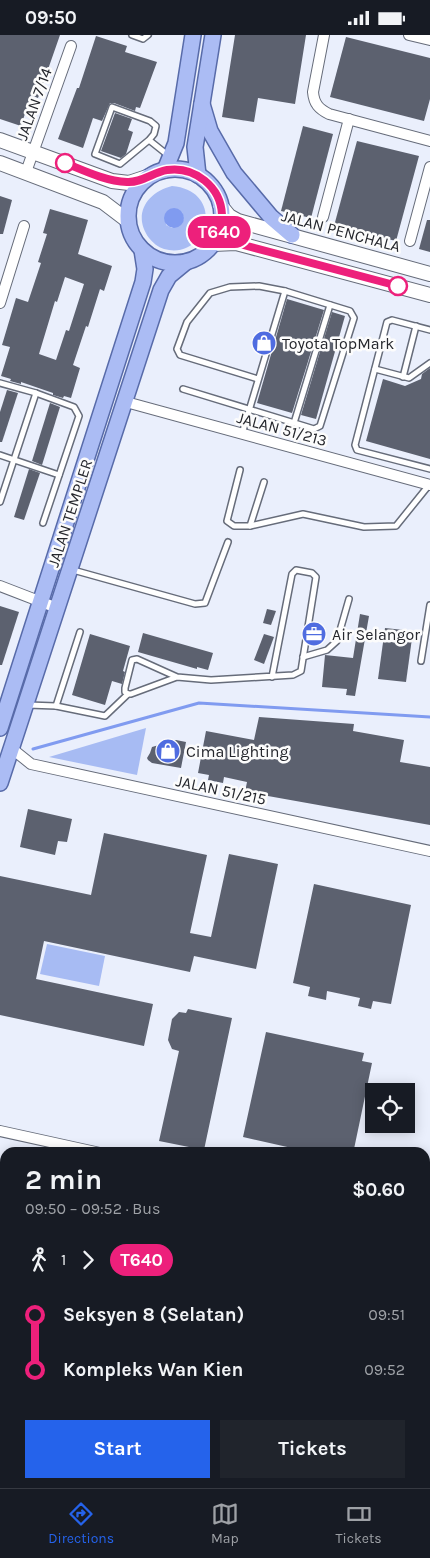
<!DOCTYPE html>
<meta charset="utf-8">
<style>
body{margin:0;font-family:Karla,sans-serif;background:#20242c;color:#f1f3f6;height:100vh;display:flex;flex-direction:column;font-size:19px;white-space:nowrap}
*{box-sizing:border-box;margin:0}
p{font-size:16px;color:#9ea1a6}
.icon{flex:none;width:28px;height:28px;fill:none;stroke:currentColor;stroke-width:2;stroke-linecap:round;stroke-linejoin:round}
.map{position:relative;flex:1;overflow:hidden}
.panel{position:absolute;left:0px;top:1112px;width:430px;height:341px;display:flex;flex-direction:column;background:#171b24;border-radius:15px 15px 0 0;box-shadow:0 2px 12px #0003}
.panel>*{flex:none}
.badge{padding:0 10px;border-radius:16px;font-size:18px;line-height:32px}
.tools{position:absolute;left:365px;top:1048px;display:grid;gap:10px}
.tools a{display:grid;place-items:center;width:50px;height:50px;border-radius:0px;background:#171b24;box-shadow:0 2px 12px #0003;font-size:25px}
.map>.badge{position:absolute;translate:-50% -50%;box-shadow:0 0 0 2px #fff}
.legs{display:flex;align-items:center;gap:8px;height:55px;padding:0 25px;font-size:16px}
.legs p{margin-inline-start:auto}
.head{display:flex;align-items:center;justify-content:space-between;height:85px;padding:0 25px}
h1{font-size:28px;font-weight:700;line-height:38px}
.action{display:flex;gap:10px;margin-top:auto;padding:10px 25px}
.action a{flex:1;height:58px;border-radius:0px;background:#2563eb;color:#fff;font-size:20px;font-weight:700;line-height:58px;text-align:center}
.action a+a{background:#20242c;color:#f1f3f6}
ul{padding:0 25px;list-style:none}
li{display:flex;align-items:center;gap:18px;height:55px;font-size:19px}
li i{display:grid;place-items:center;width:8px;height:100%;margin:0 6px;background:currentColor}
li i::after{content:'';width:12px;height:12px;margin:-6px;border:4px solid;border-radius:50%;background:#171b24}
li p{margin-inline-start:auto}
li:first-child i{background:linear-gradient(#0000 50%,currentColor 0)}
li:last-child i{background:linear-gradient(currentColor 50%,#0000 0)}
.status{display:flex;justify-content:space-between;align-items:center;height:35px;padding:0 25px;background:#171b24;direction:ltr}
.status svg{height:14px;fill:currentColor}
.menu{display:flex;justify-content:space-around;align-items:center;height:70px;border-top:1px solid #363941;background:#171b24;font-size:14px;color:#9ea1a6}
.menu a{display:grid;justify-items:center;gap:2px}
.menu .current{color:#2563eb}
.map>svg:first-child{display:block}
.green{fill:#a7bbf3;fill-rule:evenodd}
.water{fill:#809bf0}
.lines{fill:none;stroke-linecap:round;stroke-linejoin:round}
.stream{stroke:#809bf0;stroke-width:3}
.building{fill:#5c616f;fill-rule:evenodd}
.service-casing{stroke:#666c7a;stroke-width:8}
.minor-casing{stroke:#666c7a;stroke-width:12}
.secondary-casing{stroke:#666c7a;stroke-width:16}
.primary-casing{stroke:#586ba9;stroke-width:18}
.trunk-casing{stroke:#586ba9;stroke-width:19}
.service{stroke:#fff;stroke-width:5}
.minor{stroke:#fff;stroke-width:10}
.secondary{stroke:#fff;stroke-width:14}
.primary{stroke:#abbcf4;stroke-width:15}
.trunk{stroke:#8fa6f0;stroke-width:16}
.line-1-casing{stroke:#fff;stroke-width:11}
.line-1{stroke:#ed207b;stroke-width:8}
.stop-1-dot{fill:#fff;stroke:#ed207b;stroke-width:2.5}
.labels{text-anchor:middle;dominant-baseline:central;stroke-width:5;stroke-linejoin:round;paint-order:stroke}
.street-label{font-size:16px;fill:#25272d;stroke:#fcfcfc}
.poi-label{font-size:16px;fill:#25272d;stroke:#fcfcfc;text-anchor:start}
</style>
<div class="status"><b>09:50</b><svg viewBox="0 0 49 12"><path d="M0 12V9h3v3zM5 12V6h3v6zM10 12V3h3v9zM15 12V0h3v12zM26 1h20v11H26zM47 4h2v5h-2z"/></svg></div>
<div class="map">
<svg width="430" height="1453" viewBox="0 0 430 1453">
<rect width="100%" height="100%" fill="#eaeffc"/>
<g class="green">
<path d="M 172,151 C 227,156 208,226 164,214 C 158,212 153,208 149,203 C 132,180 147,157 172,151 ZM 171,174 L 182,177 L 184,184 L 172,193 L 166,190 L 166,178 Z"/>
<path d="M 146,693 L 137,740 L 49,722 Z"/>
<path d="M 47,909 L 105,921 L 99,951 L 40,939 Z"/>
</g>
<circle class="water" cx="174" cy="183" r="10"/>
<g class="lines">
<path class="stream" d="M 33,714 L 199,668 L 430,682"/>
</g>
<g class="building">
<path d="M 0,0 L 60,0 L 38,63 L 31,60 L 21,91 L 0,84 Z"/>
<path d="M 235,0 L 306,0 L 295,69 L 258,63 L 254,87 L 222,82 Z"/>
<path d="M 96,1 L 127,11 L 125,17 L 157,27 L 140,73 L 136,72 L 135,76 L 114,68 L 110,68 L 102,86 L 93,83 L 83,113 L 58,104 L 77,53 L 79,53 Z"/>
<path d="M 346,2 L 430,23 L 430,64 L 424,86 L 330,62 Z"/>
<path d="M 115,78 L 132,84 L 128,95 L 133,97 L 126,119 L 121,123 L 101,116 Z"/>
<path d="M 303,91 L 333,99 L 311,183 L 281,176 Z"/>
<path d="M 357,106 L 419,121 L 396,206 L 334,191 Z"/>
<path d="M 0,161 L 12,165 L 3,199 L 0,199 Z"/>
<path d="M 50,174 L 88,185 L 78,219 L 112,231 L 104,256 L 100,254 L 88,292 L 86,291 L 73,330 L 80,333 L 71,363 L 64,361 L 63,363 L 53,360 L 53,358 L 21,347 L 21,349 L 10,346 L 11,344 L 1,341 L 10,312 L 2,310 L 16,263 L 28,267 L 41,228 L 38,227 L 47,199 L 43,198 ZM 65,242 L 84,249 L 69,296 L 66,295 L 56,325 L 39,319 L 55,266 L 57,267 Z"/>
<path d="M 427,185 L 430,185 L 430,217 L 419,214 Z"/>
<path d="M 287,264 L 324,275 L 292,378 L 257,368 Z"/>
<path d="M 332,277 L 345,281 L 316,384 L 301,380 Z"/>
<path d="M 430,333 L 430,424 L 366,406 L 383,344 L 405,351 L 421,344 L 422,339 Z"/>
<path d="M 7,355 L 18,358 L 2,407 L 0,407 L 0,377 Z"/>
<path d="M 50,368 L 60,372 L 42,430 L 32,426 Z"/>
<path d="M 29,434 L 40,438 L 24,485 L 14,482 Z"/>
<path d="M 0,571 L 19,577 L 2,630 L 0,630 Z"/>
<path d="M 267,574 L 276,576 L 271,590 L 263,588 Z"/>
<path d="M 360,579 L 369,581 L 355,661 L 346,660 L 347,654 L 322,652 L 325,620 L 353,623 Z"/>
<path d="M 385,593 L 413,596 L 406,647 L 378,644 Z"/>
<path d="M 143,598 L 213,618 L 208,635 L 197,632 L 197,634 L 138,617 Z"/>
<path d="M 90,599 L 130,611 L 123,636 L 125,637 L 122,649 L 112,646 L 105,670 L 72,660 Z"/>
<path d="M 264,599 L 274,602 L 264,629 L 254,625 Z"/>
<path d="M 259,682 L 354,689 L 353,696 L 404,705 L 400,727 L 430,732 L 430,790 L 245,757 L 247,747 L 224,742 L 223,748 L 208,745 L 209,740 L 198,738 L 206,696 L 254,705 Z"/>
<path d="M 176,705 L 186,707 L 181,733 L 152,728 L 148,725 L 147,723 L 150,718 L 152,712 Z"/>
<path d="M 28,774 L 72,784 L 67,807 L 58,806 L 55,820 L 20,812 Z"/>
<path d="M 104,798 L 207,820 L 190,898 L 211,902 L 229,819 L 278,829 L 256,934 L 194,921 L 190,937 L 44,906 L 36,944 L 153,969 L 144,1011 L 0,980 L 0,841 L 91,860 Z"/>
<path d="M 314,849 L 411,870 L 391,969 L 373,966 L 371,974 L 358,971 L 360,963 L 327,956 L 326,965 L 308,961 L 310,952 L 293,948 Z"/>
<path d="M 188,974 L 232,983 L 204,1115 L 159,1106 L 179,1016 L 172,1014 L 168,1005 L 172,984 L 179,977 L 186,978 Z"/>
<path d="M 266,997 L 364,1018 L 362,1026 L 372,1028 L 354,1114 L 344,1112 L 343,1118 L 314,1118 L 243,1102 Z"/>
</g>
<g class="lines">
<defs>
<g id="service">
<path d="M 132,0 L 143,4 L 148,0"/>
<path d="M 149,105 L 120,129 L 95,119 L 112,72 L 150,86 L 156,91 L 154,99 L 149,105 L 169,121"/>
<path d="M 430,295 L 392,285 L 387,287 L 355,410 L 357,415 L 430,434"/>
<path d="M 375,334 L 409,343 L 430,328"/>
<path d="M 403,342 L 416,291"/>
<path d="M 0,348 L 36,358 L 74,372 L 79,381 L 43,488"/>
<path d="M 183,354 L 314,394 L 320,391 L 354,283 L 350,276 L 285,256 L 259,251 L 230,252 L 210,258 L 187,287 L 177,314 L 180,320 L 258,344"/>
<path d="M 294,388 L 330,270"/>
<path d="M 242,399 L 285,256"/>
<path d="M 0,420 L 59,440"/>
<path d="M 240,435 L 227,486 L 234,491 L 250,491 L 303,479 L 364,492 L 396,491 L 429,450"/>
<path d="M 0,467 L 36,358"/>
<path d="M 250,491 L 264,447"/>
<path d="M 73,535 L 195,569 L 205,568 L 228,507"/>
<path d="M 303,622 L 327,615 L 337,606 L 349,564"/>
<path d="M 421,626 L 430,570"/>
<path d="M 177,642 L 131,659 L 128,659 L 125,657 L 125,653 L 132,625 L 137,624 L 177,642 L 211,645 L 293,640 L 301,636 L 316,542 L 312,538 L 296,535 L 292,539 L 272,642"/>
<path d="M 28,670 L 56,671 L 105,681 L 128,659"/>
<path d="M 56,671 L 80,597"/>
<path d="M 0,1249 L 5,1254"/>
<path d="M 0,1389 L 5,1392"/>
<path d="M 0,1408 L 5,1411"/>
<path d="M 98,1449 L 105,1453"/>
<path d="M 230,1449 L 235,1453"/>
<path d="M 383,1449 L 386,1453"/>
<path d="M 12,1453 L 15,1449"/>
<path d="M 29,1453 L 34,1449"/>
</g>
<g id="minor">
<path d="M 324,0 L 313,57 C 314,69 319,74 329,79 L 430,106"/>
<path d="M 409,0 L 430,5"/>
<path d="M 26,137 L 71,11"/>
<path d="M 323,182 L 349,84"/>
<path d="M 410,206 L 430,132"/>
<path d="M 0,268 L 24,191"/>
<path d="M 126,367 L 430,450"/>
<path d="M 0,551 L 57,573"/>
<path d="M 11,713 L 31,729 L 430,816"/>
<path d="M 0,1096 L 100,1118"/>
<path d="M 425,1188 L 430,1189"/>
<path d="M 62,1449 L 68,1453"/>
<path d="M 290,1449 L 293,1453"/>
</g>
<g id="secondary">
<path d="M 0,105 L 112,146 L 129,148 L 150,141"/>
<path d="M 0,128 L 103,167 L 128,186"/>
<path d="M 220,170 L 229,181 L 238,186 L 430,239"/>
<path d="M 213,209 L 236,208 L 430,260"/>
</g>
<g id="primary">
<path d="M 202,69 L 210,96 L 234,138 L 271,182 L 292,200"/>
<circle cx="175" cy="181" r="47"/>
<path d="M 165,135 L 176,108 L 193,0"/>
<path d="M 198,140 L 195,112 L 213,0"/>
<path d="M 0,693 L 143,247 L 145,234 L 142,215"/>
<path d="M 0,748 L 161,255 L 169,241 L 186,227"/>
</g>
<g id="trunk">
<path d="M 0,1260 L 5,1264"/>
<path d="M 0,1311 L 5,1314"/>
<path d="M 0,1335 L 5,1339"/>
<path d="M 0,1369 L 5,1372"/>
<path d="M 148,1449 L 167,1453"/>
<path d="M 198,1449 L 203,1453"/>
<path d="M 214,1449 L 217,1453"/>
</g>
</defs>
<use href="#service" class="service-casing"/>
<use href="#minor" class="minor-casing"/>
<use href="#secondary" class="secondary-casing"/>
<use href="#primary" class="primary-casing"/>
<use href="#trunk" class="trunk-casing"/>
<use href="#service" class="service"/>
<use href="#minor" class="minor"/>
<use href="#secondary" class="secondary"/>
<use href="#primary" class="primary"/>
<use href="#trunk" class="trunk"/>
</g>
<g class="lines">
<defs>
<path id="line-1" d="M 65,128 C 85,136 105,146 127,147 C 141,148 154,137 167,135 C 195,131 221,152 222,180 C 222,191 217,200 213,209 L 236,208 L 398,251"/>
</defs>
<use href="#line-1" class="line-1-casing"/>
<use href="#line-1" class="line-1"/>
</g>
<defs>
<symbol id="shop-disc" viewBox="-11 -11 22 22"><circle r="9.5" fill="#4f6ce0" stroke="#fcfcfc"/><path d="M-5-2.5h2.3a2.7 3.5 0 0 1 5.4 0H5L5.5 6h-11ZM-1.5-2.5h3a1.5 2.3 0 0 0-3 0Z" fill="#fff"/></symbol>
<symbol id="office-disc" viewBox="-11 -11 22 22"><circle r="9.5" fill="#4f6ce0" stroke="#fcfcfc"/><path d="M-6-3h4V-5.5h4V-3h4V5H-6ZM-1-4.5V-3h2v-1.5ZM-6 0V1H6V0Z" fill="#fff"/></symbol>
</defs>
<g fill-rule="evenodd">
<use href="#shop-disc" x="250" y="294" width="28" height="28"/>
<use href="#office-disc" x="300" y="585" width="28" height="28"/>
<use href="#shop-disc" x="154" y="702" width="28" height="28"/>
</g>
<g class="stop-1-dot">
<circle cx="65" cy="128" r="9"/>
<circle cx="398" cy="251" r="9"/>
</g>
<g class="labels">
<g class="street-label">
<text transform="translate(34 69) rotate(-70)">JALAN 7/14</text>
<text transform="translate(341 196) rotate(15)">JALAN PENCHALA</text>
<text transform="translate(282 394) rotate(15)">JALAN 51/213</text>
<text transform="translate(70 478) rotate(-72)">JALAN TEMPLER</text>
<text transform="translate(221 755) rotate(12)">JALAN 51/215</text>
</g>
<g class="poi-label">
<text x="282" y="308">Toyota TopMark</text>
<text x="332" y="599">Air Selangor</text>
<text x="186" y="716">Cima Lighting</text>
</g>
</g>
</svg>
<div class="tools">
<a><svg class="icon" aria-label="locate" viewBox="0 0 24 24"><circle cx="12" cy="12" r="6"/><path d="M12 2v4M12 18v4M2 12h4M18 12h4"/></svg></a>
</div>
<b class="badge" style="left:219px;top:197px;background:#ed207b;color:#fff">T640</b>
<section class="panel">
<div class="head"><div><h1>2 min</h1><p>09:50 – 09:52 · Bus</p></div><b>$0.60</b></div>
<div class="legs"><svg class="icon" aria-label="walk" viewBox="0 0 24 24"><circle cx="13" cy="4" r="2"/><path d="M13 8l-2 6 4 7M11 14l-3 7M7 12l3-4h3l4 4"/></svg>1<svg class="icon" aria-label="forward" viewBox="0 0 24 24"><path d="M9 5l7 7-7 7"/></svg><b class="badge" style="background:#ed207b;color:#fff">T640</b></div>
<ul>
<li><i style="color:#ed207b"></i><b>Seksyen 8 (Selatan)</b><p>09:51</p></li>
<li><i style="color:#ed207b"></i><b>Kompleks Wan Kien</b><p>09:52</p></li>
</ul>
<div class="action"><a>Start</a><a>Tickets</a></div>
</section>
</div>
<nav class="menu">
<a class="current"><svg class="icon" aria-label="directions" viewBox="0 0 24 24"><path d="M12 3l9 9-9 9-9-9zM9 14v-3h6M13 9l2 2-2 2"/></svg>Directions</a>
<a><svg class="icon" aria-label="map" viewBox="0 0 24 24"><path d="M3 6l6-2 6 2 6-2v14l-6 2-6-2-6 2zM9 4v14M15 6v14"/></svg>Map</a>
<a><svg class="icon" aria-label="tickets" viewBox="0 0 24 24"><path d="M3 7h18v10H3zM15 7v10"/></svg>Tickets</a>
</nav>
